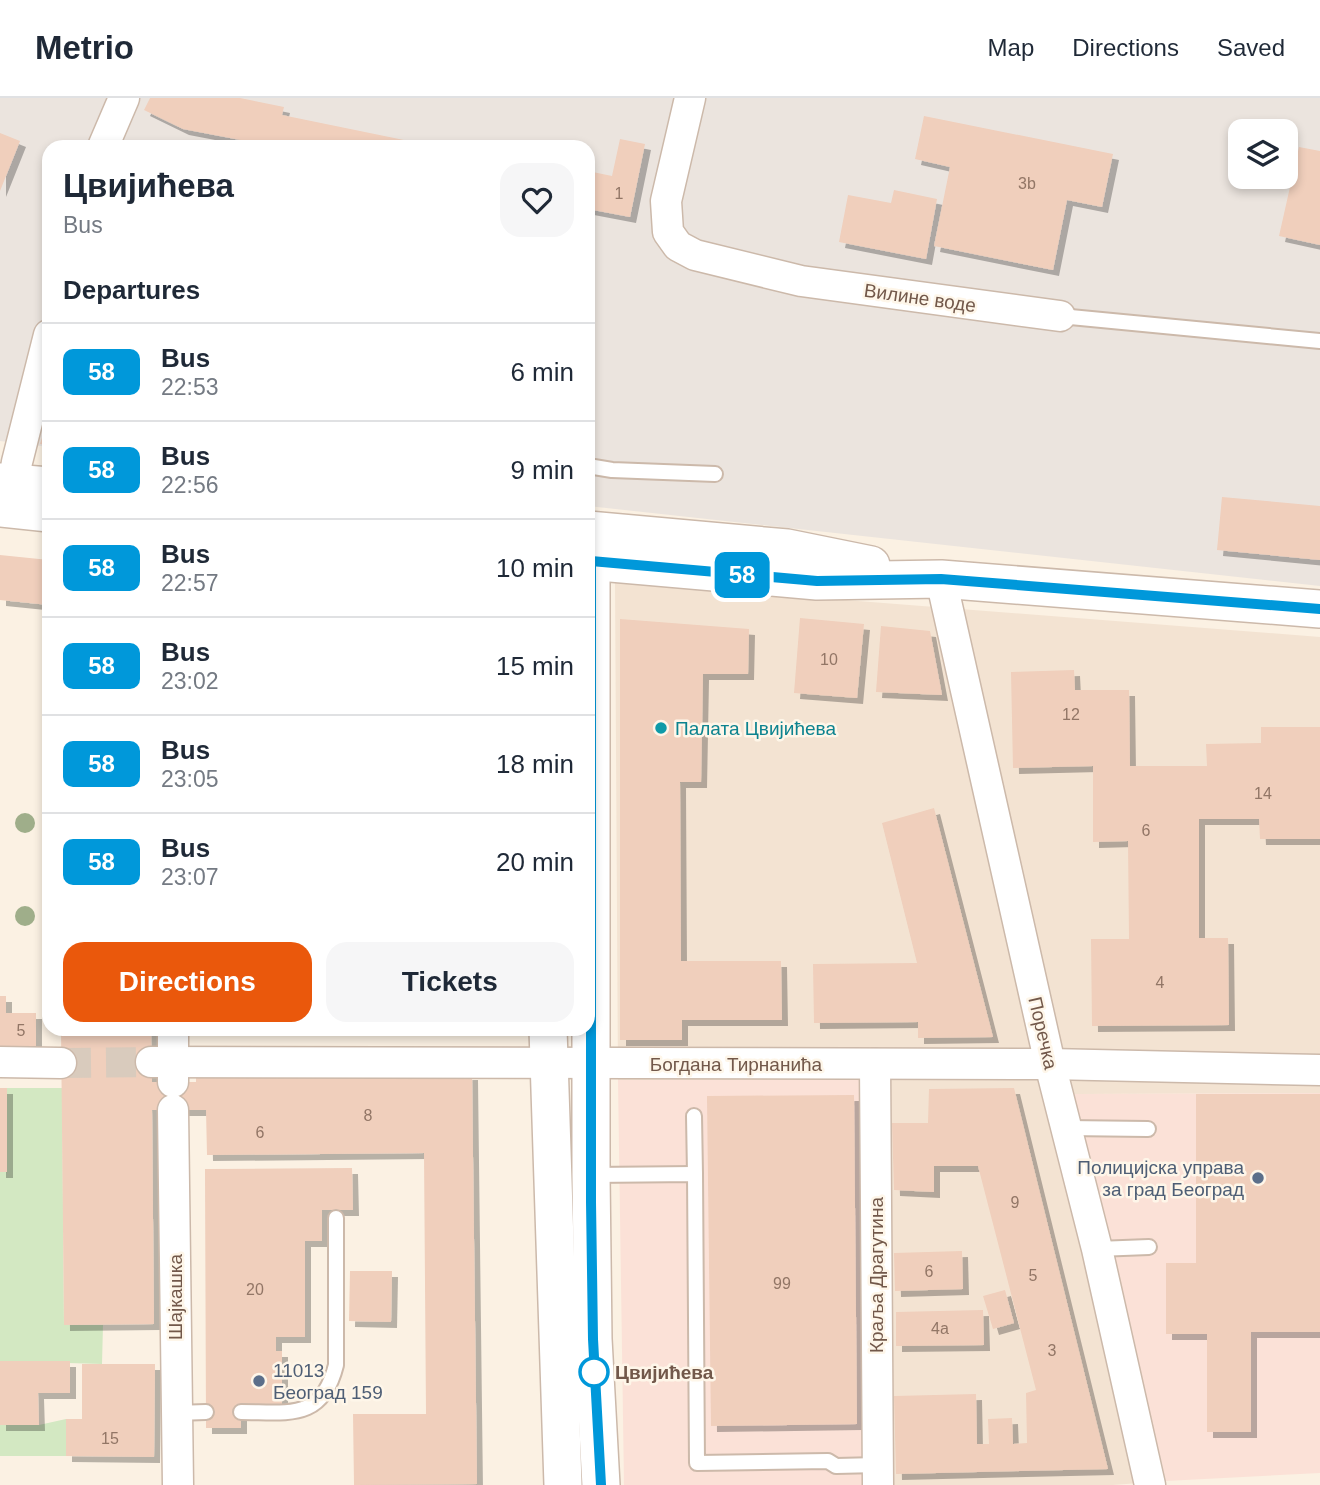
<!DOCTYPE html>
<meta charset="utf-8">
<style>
body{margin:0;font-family:Arial,sans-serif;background:#f6f6f7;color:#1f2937;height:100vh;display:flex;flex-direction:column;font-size:26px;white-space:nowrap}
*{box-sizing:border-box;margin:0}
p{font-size:23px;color:#747a83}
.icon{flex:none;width:38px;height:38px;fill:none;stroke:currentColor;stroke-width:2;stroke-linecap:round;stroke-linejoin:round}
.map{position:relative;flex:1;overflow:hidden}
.side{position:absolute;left:42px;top:42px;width:553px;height:896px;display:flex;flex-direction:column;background:#fff;border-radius:21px;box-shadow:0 4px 10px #0003}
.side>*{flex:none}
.badge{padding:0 14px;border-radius:10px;font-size:24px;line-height:46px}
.fabs{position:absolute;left:1228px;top:21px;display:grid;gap:14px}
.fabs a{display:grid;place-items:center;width:70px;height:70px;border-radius:14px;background:#fff;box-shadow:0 4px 10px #0003;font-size:35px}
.map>.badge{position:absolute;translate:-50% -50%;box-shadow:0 0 0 4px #fff}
h2{padding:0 21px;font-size:26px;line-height:63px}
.round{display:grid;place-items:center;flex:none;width:74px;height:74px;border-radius:21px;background:#f6f6f7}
.summary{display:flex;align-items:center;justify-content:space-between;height:119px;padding:0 21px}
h1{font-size:33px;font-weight:700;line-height:52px}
.button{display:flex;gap:14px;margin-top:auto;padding:14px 21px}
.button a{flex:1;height:80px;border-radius:21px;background:#ea580c;color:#fff;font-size:28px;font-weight:700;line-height:80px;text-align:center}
.button a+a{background:#f6f6f7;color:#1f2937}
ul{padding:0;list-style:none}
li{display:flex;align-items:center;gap:21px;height:98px;padding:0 21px;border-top:2px solid #e0e1e3}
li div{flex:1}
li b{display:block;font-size:26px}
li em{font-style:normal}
li .badge{min-width:77px;font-weight:700;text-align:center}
header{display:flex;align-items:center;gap:42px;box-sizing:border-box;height:98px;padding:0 35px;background:#fff;border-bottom:2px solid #e0e1e3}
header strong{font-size:33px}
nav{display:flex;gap:38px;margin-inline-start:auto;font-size:24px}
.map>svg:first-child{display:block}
.residential{fill:#f3e3d2}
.commercial{fill:#fbe1d7}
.industrial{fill:#ebe4de;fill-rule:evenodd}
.green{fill:#d3e8c2}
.building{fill:#f0cfbc;filter:url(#shadow)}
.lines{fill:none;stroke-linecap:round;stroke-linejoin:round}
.minor-tunnel{stroke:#d9cbbd;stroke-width:30;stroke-dasharray:30 15;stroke-linecap:butt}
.service-casing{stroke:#ccb9aa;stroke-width:18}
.minor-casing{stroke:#ccb9aa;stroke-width:33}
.tertiary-casing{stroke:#ccb9aa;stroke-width:40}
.service{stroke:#fff;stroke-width:14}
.minor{stroke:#fff;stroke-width:30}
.tertiary{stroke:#fff;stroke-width:37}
.tree{fill:#9fae8a}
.line-casing{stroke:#fff;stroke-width:16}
.line{stroke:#0098da;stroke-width:10}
.culture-dot{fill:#0f9aa8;stroke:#fef6e9;stroke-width:2.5}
.service-dot{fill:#5c6f8a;stroke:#fef6e9;stroke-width:2.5}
.stop-dot{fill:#fff;stroke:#0098da;stroke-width:3.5}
.labels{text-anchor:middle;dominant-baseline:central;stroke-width:5;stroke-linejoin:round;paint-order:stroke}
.number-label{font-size:16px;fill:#927666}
.street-label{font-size:19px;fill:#72584a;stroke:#fef6e9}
.culture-label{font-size:19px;fill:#0d838f;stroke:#fef6e9;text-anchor:start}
.service-label{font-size:19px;fill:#4e5e75;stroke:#fef6e9;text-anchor:end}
.stop-label{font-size:19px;font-weight:bold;fill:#72584a;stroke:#fef6e9;text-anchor:start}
</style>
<header>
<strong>Metrio</strong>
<nav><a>Map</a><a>Directions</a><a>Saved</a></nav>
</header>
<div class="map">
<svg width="1320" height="1387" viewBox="0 0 1320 1387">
<defs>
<filter id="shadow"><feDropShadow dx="6" dy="6" stdDeviation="0" flood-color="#0004"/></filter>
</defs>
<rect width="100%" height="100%" fill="#fbf1e3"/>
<path class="residential" d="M 615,484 L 1320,539 L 1320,995 L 1074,996 L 1166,1383 L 1113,1387 L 868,1387 L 865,983 L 618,982 Z"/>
<g class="commercial">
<path d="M 618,982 L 865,982 L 868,1387 L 624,1387 Z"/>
<path d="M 1320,995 L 1320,1375 L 1166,1383 L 1074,996 Z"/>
</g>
<path class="industrial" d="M 0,0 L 1320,0 L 1320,488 L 588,408 L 588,49 L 49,49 L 49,349 L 0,343 ZM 1241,33 L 1286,33 L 1286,79 L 1241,79 Z"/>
<g class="green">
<path d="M 7,990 L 62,990 L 64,1227 L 103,1227 L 102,1266 L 0,1263 L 0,1074 L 7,1074 Z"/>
<path d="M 66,1321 L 66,1358 L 0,1358 L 0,1327 L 39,1327 Z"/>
</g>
<g class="building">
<path d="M 150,0 L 240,0 L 284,9 L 282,17 L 438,49 L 277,49 L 183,31 L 144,12 Z"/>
<path d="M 924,18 L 1113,56 L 1102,109 L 1067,102 L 1053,172 L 934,148 L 950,69 L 915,61 Z"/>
<path d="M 0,35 L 20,43 L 0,93 Z"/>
<path d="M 620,41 L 645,46 L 630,119 L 588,111 L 588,73 L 612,78 Z"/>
<path d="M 1299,49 L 1320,53 L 1320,147 L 1279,138 Z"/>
<path d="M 894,92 L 937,101 L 926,161 L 839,144 L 848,97 L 891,105 Z"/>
<path d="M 48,320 L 49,347 L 40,346 Z"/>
<path d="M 1222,399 L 1320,408 L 1320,462 L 1217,452 Z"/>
<path d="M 0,457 L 49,462 L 49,507 L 0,502 Z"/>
<path d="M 800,520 L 864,526 L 857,600 L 794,595 Z"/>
<path d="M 620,521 L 749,531 L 748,576 L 703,576 L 701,684 L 680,684 L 681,863 L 781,863 L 782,922 L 682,922 L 682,942 L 620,942 Z"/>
<path d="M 881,528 L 930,533 L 942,597 L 876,594 Z"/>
<path d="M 1074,572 L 1075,592 L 1129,592 L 1130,668 L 1207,668 L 1206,646 L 1261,645 L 1261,629 L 1320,629 L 1320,741 L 1260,741 L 1259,721 L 1199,721 L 1199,840 L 1228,840 L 1229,927 L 1092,928 L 1091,841 L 1129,841 L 1128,743 L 1093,744 L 1093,668 L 1013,670 L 1011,574 Z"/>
<path d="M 934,710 L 993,939 L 918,940 L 918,924 L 814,925 L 813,866 L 917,865 L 882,725 Z"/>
<path d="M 0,898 L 6,898 L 6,915 L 36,915 L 36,948 L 0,948 Z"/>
<path d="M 61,931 L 151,931 L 152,984 L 196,984 L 196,980 L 207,979 L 472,976 L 477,1386 L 354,1387 L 353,1316 L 426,1316 L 424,1055 L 207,1057 L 206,1012 L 152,1012 L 154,1226 L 64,1227 Z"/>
<rect x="0" y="990" width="7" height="84"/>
<path d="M 1014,990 L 1108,1371 L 896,1376 L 894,1298 L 976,1296 L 977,1346 L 989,1346 L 988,1321 L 1012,1320 L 1013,1346 L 1027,1345 L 1026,1295 L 1036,1292 L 978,1068 L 934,1068 L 934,1094 L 894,1092 L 892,1025 L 928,1025 L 929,991 Z"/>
<path d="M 1196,996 L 1320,996 L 1320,1234 L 1251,1234 L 1251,1334 L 1207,1334 L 1207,1236 L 1166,1236 L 1166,1165 L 1196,1165 Z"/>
<path d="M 854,997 L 857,1326 L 711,1328 L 707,998 Z"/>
<path d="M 352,1070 L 353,1112 L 322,1112 L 322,1143 L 305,1143 L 305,1239 L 276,1239 L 276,1253 L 282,1253 L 282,1306 L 241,1306 L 241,1330 L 206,1330 L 205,1071 Z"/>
<path d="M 962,1153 L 963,1191 L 895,1193 L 894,1155 Z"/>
<path d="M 350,1173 L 392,1173 L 391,1224 L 349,1223 Z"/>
<path d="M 1005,1192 L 1014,1225 L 993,1231 L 983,1198 Z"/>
<path d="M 983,1212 L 984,1247 L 896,1248 L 896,1214 Z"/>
<path d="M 0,1263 L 70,1263 L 70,1295 L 38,1295 L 39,1327 L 0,1327 Z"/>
<path d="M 82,1266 L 155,1266 L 154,1359 L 66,1358 L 66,1321 L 82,1321 Z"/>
</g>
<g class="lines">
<path class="minor-tunnel" d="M 61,965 L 151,964"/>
<defs>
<g id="service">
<path d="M 1060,218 L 1320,243"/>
<path d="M 588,368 L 612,372 L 715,376"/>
<path d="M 694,1018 L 695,1076"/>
<path d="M 1067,1030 L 1148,1031"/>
<path d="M 592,1077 L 695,1076 L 697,1365 L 828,1363 L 836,1368 L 878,1367"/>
<path d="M 1097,1151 L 1149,1149"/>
<path d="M 241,1314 C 289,1314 322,1323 336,1267 L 336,1120"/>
<path d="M 176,1315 L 206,1314"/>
</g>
<g id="minor">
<path d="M 690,0 L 666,103 L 668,134 L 678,148 L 695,157 L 801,183 L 1060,218"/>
<path d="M 103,49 L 124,0"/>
<path d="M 10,407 L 17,364 L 49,237"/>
<path d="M 941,481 L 1050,966 L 1097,1151 L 1150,1387"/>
<path d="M 173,931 L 173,984"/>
<path d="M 0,964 L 61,965"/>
<path d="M 151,964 L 1050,966 L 1320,972"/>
<path d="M 875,966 L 878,1387"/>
<path d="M 173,1012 L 178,1387"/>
</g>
<g id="tertiary">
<path d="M 0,384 L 49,388"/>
<path d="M 0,410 L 49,415"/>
<path d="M 588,432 L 787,450 L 871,467"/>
<path d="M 591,433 L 591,1077 L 593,1241 L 601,1387"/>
<path d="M 588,463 L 817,483 L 941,481 L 1320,511"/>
<path d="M 548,931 L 563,1387"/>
</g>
</defs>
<use href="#service" class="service-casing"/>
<use href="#minor" class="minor-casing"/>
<use href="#tertiary" class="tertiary-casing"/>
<use href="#service" class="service"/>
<use href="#minor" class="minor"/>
<use href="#tertiary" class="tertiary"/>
</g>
<g class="tree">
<circle cx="25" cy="725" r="10"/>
<circle cx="25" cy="818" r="10"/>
</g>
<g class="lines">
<defs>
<path id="line" d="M 601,1387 L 593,1241 L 591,1104 L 591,463 L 817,483 L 941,481 L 1320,511"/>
</defs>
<use href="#line" class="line-casing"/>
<use href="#line" class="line"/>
</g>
<circle class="culture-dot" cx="661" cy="630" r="7"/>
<g class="service-dot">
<circle cx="1258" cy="1080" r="7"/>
<circle cx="259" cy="1283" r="7"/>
</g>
<circle class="stop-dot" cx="594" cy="1274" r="14"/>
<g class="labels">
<g class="number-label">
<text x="1027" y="85">3b</text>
<text x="619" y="95">1</text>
<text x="829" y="561">10</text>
<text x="1071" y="616">12</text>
<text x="1263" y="695">14</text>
<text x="1146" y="732">6</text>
<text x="1160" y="884">4</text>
<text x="21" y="932">5</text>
<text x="368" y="1017">8</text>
<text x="260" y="1034">6</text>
<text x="1015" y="1104">9</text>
<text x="929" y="1173">6</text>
<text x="1033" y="1177">5</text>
<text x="782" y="1185">99</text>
<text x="255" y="1191">20</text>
<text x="940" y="1230">4a</text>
<text x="1052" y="1252">3</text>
<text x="110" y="1340">15</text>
</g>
<g class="street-label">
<text transform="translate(920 200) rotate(8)">Вилине воде</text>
<text transform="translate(1043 935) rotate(77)">Поречка</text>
<text x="736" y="966">Богдана Тирнанића</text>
<text transform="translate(876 1177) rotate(-90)">Краља Драгутина</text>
<text transform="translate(175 1199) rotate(-90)">Шајкашка</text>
</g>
<g class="culture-label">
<text x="675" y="630">Палата Цвијићева</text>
</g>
<g class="service-label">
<text x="1244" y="1069">Полицијска управа<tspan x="1244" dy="22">за град Београд</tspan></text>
<text x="273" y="1272" text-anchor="start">11013<tspan x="273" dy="22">Београд 159</tspan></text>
</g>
<g class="stop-label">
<text x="615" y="1274">Цвијићева</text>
</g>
</g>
</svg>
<div class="fabs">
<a><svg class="icon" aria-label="layers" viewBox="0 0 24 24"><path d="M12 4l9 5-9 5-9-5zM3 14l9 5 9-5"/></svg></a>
</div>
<b class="badge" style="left:742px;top:477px;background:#0098da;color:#fff">58</b>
<section class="side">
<div class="summary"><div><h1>Цвијићева</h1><p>Bus</p></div><a class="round"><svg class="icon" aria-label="heart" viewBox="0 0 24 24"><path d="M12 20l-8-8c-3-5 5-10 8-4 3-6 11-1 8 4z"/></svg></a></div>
<h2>Departures</h2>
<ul>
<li><span class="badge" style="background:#0098da;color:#fff">58</span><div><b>Bus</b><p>22:53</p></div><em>6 min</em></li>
<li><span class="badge" style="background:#0098da;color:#fff">58</span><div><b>Bus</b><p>22:56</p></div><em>9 min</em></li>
<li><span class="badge" style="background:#0098da;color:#fff">58</span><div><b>Bus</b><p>22:57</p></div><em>10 min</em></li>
<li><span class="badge" style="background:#0098da;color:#fff">58</span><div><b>Bus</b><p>23:02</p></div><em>15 min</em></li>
<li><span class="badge" style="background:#0098da;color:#fff">58</span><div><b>Bus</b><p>23:05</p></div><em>18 min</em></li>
<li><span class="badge" style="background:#0098da;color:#fff">58</span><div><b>Bus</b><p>23:07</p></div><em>20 min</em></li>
</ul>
<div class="button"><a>Directions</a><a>Tickets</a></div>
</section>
</div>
